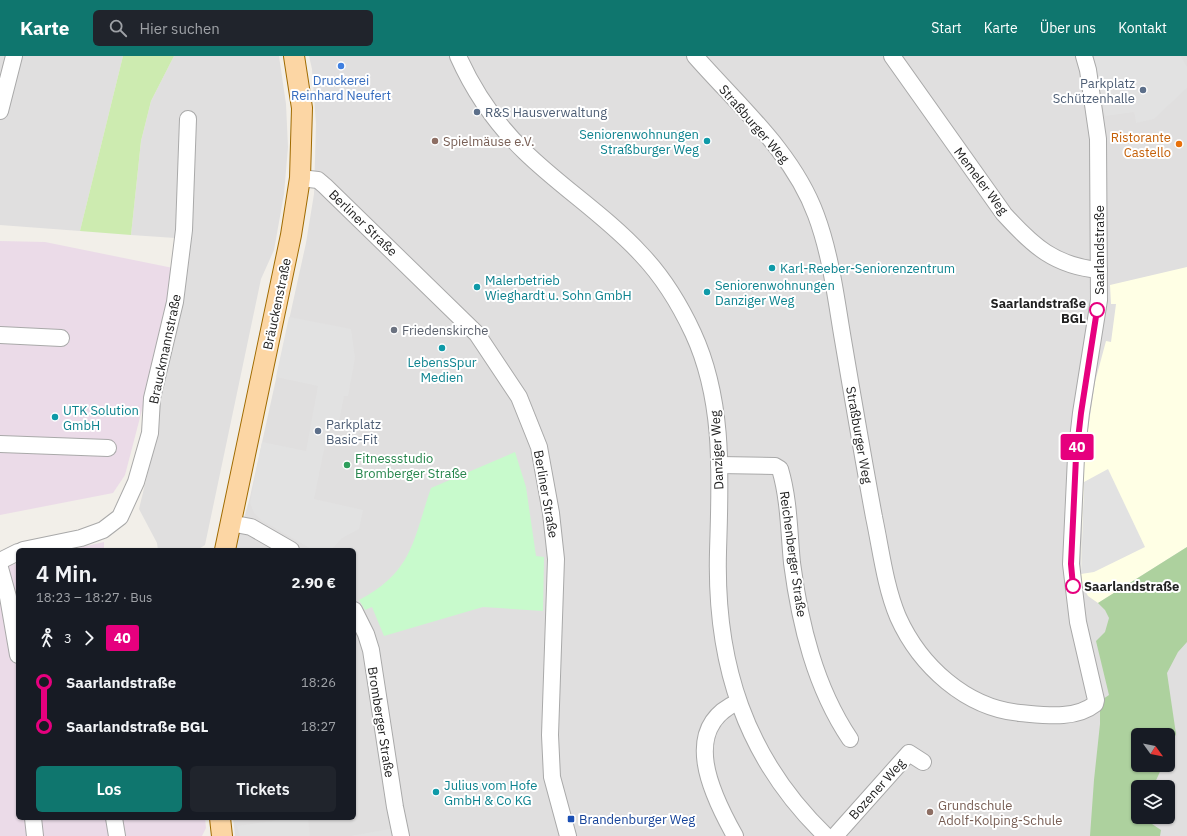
<!DOCTYPE html>
<html lang="de">
<meta charset="utf-8">
<style>
body{margin:0;font-family:"IBM Plex Sans",sans-serif;background:#20242c;color:#f1f3f6;height:100vh;display:flex;flex-direction:column;font-size:15px;white-space:nowrap}
*{box-sizing:border-box;margin:0}
p{font-size:13px;color:#9ea1a6}
.icon{flex:none;width:22px;height:22px;fill:none;stroke:currentColor;stroke-width:2;stroke-linecap:round;stroke-linejoin:round}
.map{position:relative;flex:1;overflow:hidden}
.drawer{position:absolute;left:16px;top:492px;width:340px;height:272px;display:flex;flex-direction:column;background:#171b24;border-radius:6px;box-shadow:0 1px 3px #0004}
.drawer>*{flex:none}
.badge{padding:0 8px;border-radius:3px;font-size:14px;line-height:26px}
.needle{width:26px;rotate:123deg}
.controls{position:absolute;left:1131px;top:672px;display:grid;gap:8px}
.controls a{display:grid;place-items:center;width:44px;height:44px;border-radius:6px;background:#171b24;box-shadow:0 1px 3px #0004;font-size:20px}
.map>.badge{position:absolute;translate:-50% -50%;box-shadow:0 0 0 2px #fff}
.legs{display:flex;align-items:center;gap:6px;height:44px;padding:0 20px;font-size:13px}
.legs p{margin-inline-start:auto}
.overview{display:flex;align-items:center;justify-content:space-between;height:68px;padding:0 20px}
h1{font-size:22px;font-weight:600;line-height:30px}
.button{display:flex;gap:8px;margin-top:auto;padding:8px 20px}
.button a{flex:1;height:46px;border-radius:6px;background:#0f766e;color:#fff;font-size:16px;font-weight:600;line-height:46px;text-align:center}
.button a+a{background:#20242c;color:#f1f3f6}
ul{padding:0 20px;list-style:none}
li{display:flex;align-items:center;gap:14px;height:44px;font-size:15px}
li i{display:grid;place-items:center;width:6px;height:100%;margin:0 5px;background:currentColor}
li i::after{content:'';width:10px;height:10px;margin:-5px;border:3px solid;border-radius:50%;background:#171b24}
li p{margin-inline-start:auto}
li:first-child i{background:linear-gradient(#0000 50%,currentColor 0)}
li:last-child i{background:linear-gradient(currentColor 50%,#0000 0)}
header{display:flex;align-items:center;gap:24px;box-sizing:border-box;height:56px;padding:0 20px;background:#0f766e;color:#fff}
header strong{font-size:19px}
nav{display:flex;gap:22px;margin-inline-start:auto;font-size:14px}
.search{width:280px;height:36px;background:#20242c;display:flex;align-items:center;gap:10px;box-sizing:border-box;padding:0 14px;border-radius:6px;color:#9ea1a6;font-size:15px}
.map>svg:first-child{display:block}
.residential{fill:#e0dfdf;fill-rule:evenodd}
.industrial{fill:#ebdbe8}
.education{fill:#ffffe5}
.grass{fill:#cdebb0}
.forest{fill:#add19e}
.park{fill:#c8facc}
.parking{fill:#e2e2e2}
.lines{fill:none;stroke-linecap:round;stroke-linejoin:round}
.minor-casing{stroke:#a9a9a9;stroke-width:18}
.major-casing{stroke:#a06b00;stroke-width:22}
.minor{stroke:#fff;stroke-width:16}
.major{stroke:#fcd6a4;stroke-width:20}
.line-1-casing{stroke:#fff;stroke-width:9}
.line-1{stroke:#e6007e;stroke-width:6}
.shop-dot{fill:#3f7fe0;stroke:#fff;stroke-width:1.5}
.service-dot{fill:#5c6f8a;stroke:#fff;stroke-width:1.5}
.education-dot{fill:#8d6e63;stroke:#fff;stroke-width:1.5}
.culture-dot{fill:#0f9aa8;stroke:#fff;stroke-width:1.5}
.food-dot{fill:#e8710a;stroke:#fff;stroke-width:1.5}
.stop-1-dot{fill:#fff;stroke:#e6007e;stroke-width:2}
.worship-dot{fill:#6b7280;stroke:#fff;stroke-width:1.5}
.leisure-dot{fill:#2e9e5b;stroke:#fff;stroke-width:1.5}
.transit-dot{fill:#1a4fb4;stroke:#fff;stroke-width:1.5}
.labels{text-anchor:middle;dominant-baseline:central;stroke-width:4;stroke-linejoin:round;paint-order:stroke}
.shop-label{font-size:13px;fill:#366cbe;stroke:#fff}
.service-label{font-size:13px;fill:#4e5e75;stroke:#fff;text-anchor:start}
.street-label{font-size:13px;fill:#222;stroke:#fff}
.culture-label{font-size:13px;fill:#0d838f;stroke:#fff;text-anchor:start}
.food-label{font-size:13px;fill:#c56008;stroke:#fff;text-anchor:end}
.education-label{font-size:13px;fill:#785e54;stroke:#fff;text-anchor:start}
.stop-label{font-size:13px;font-weight:bold;fill:#222;stroke:#fff;text-anchor:end}
.worship-label{font-size:13px;fill:#5b616d;stroke:#fff;text-anchor:start}
.leisure-label{font-size:13px;fill:#27864d;stroke:#fff;text-anchor:start}
.transit-label{font-size:13px;fill:#164399;stroke:#fff;text-anchor:start}
</style>
<header>
<strong>Karte</strong>
<div class="search"><svg class="icon" aria-label="search" viewBox="0 0 24 24"><circle cx="10" cy="10" r="6"/><path d="M15 15l6 6"/></svg>Hier suchen</div>
<nav><a>Start</a><a>Karte</a><a>Über uns</a><a>Kontakt</a></nav>
</header>
<div class="map">
<svg width="1187" height="780" viewBox="0 0 1187 780">
<rect width="100%" height="100%" fill="#f2efe9"/>
<g class="residential">
<path d="M 0,0 L 123,0 L 80,175 L 0,169 Z"/>
<path d="M 174,0 L 279,0 L 286,48 L 288,91 L 284,138 L 274,194 L 261,223 L 205,489 L 197,494 L 158,494 L 157,487 L 139,453 L 155,387 L 157,347 L 190,183 L 131,179 L 141,85 L 151,45 Z"/>
<path d="M 309,0 L 1187,0 L 1187,780 L 235,780 L 233,762 L 354,762 L 354,494 L 235,494 L 250,441 L 306,187 L 314,138 L 316,68 L 312,13 ZM 1138,679 L 1168,679 L 1168,709 L 1138,709 ZM 1138,731 L 1168,731 L 1168,761 L 1138,761 Z"/>
</g>
<g class="industrial">
<path d="M 0,185 L 45,186 L 173,212 L 155,304 L 125,419 L 113,437 L 0,459 Z"/>
<path d="M 104,486 L 104,494 L 69,494 Z"/>
<path d="M 18,507 L 18,762 L 205,762 L 206,772 L 202,780 L 0,780 L 0,513 Z"/>
</g>
<path class="education" d="M 1187,211 L 1187,491 L 1098,547 L 1088,540 L 1082,529 L 1081,518 L 1084,401 L 1095,326 L 1106,285 L 1111,286 L 1116,248 L 1111,248 L 1110,229 Z"/>
<path class="grass" d="M 123,0 L 174,0 L 151,45 L 141,85 L 131,179 L 80,175 Z"/>
<path class="forest" d="M 1187,491 L 1187,586 L 1178,596 L 1167,617 L 1176,678 L 1168,697 L 1168,679 L 1138,679 L 1138,709 L 1163,709 L 1153,731 L 1138,731 L 1138,761 L 1151,761 L 1152,768 L 1161,774 L 1160,780 L 1090,780 L 1094,724 L 1100,668 L 1100,645 L 1109,639 L 1096,585 L 1105,576 L 1109,562 L 1105,554 L 1098,547 Z"/>
<path class="park" d="M 515,396 L 526,431 L 536,500 L 544,501 L 543,555 L 483,551 L 384,580 L 372,551 L 365,554 L 359,544 C 413,516 413,484 431,432 Z"/>
<g class="parking">
<path d="M 1093,0 L 1181,0 L 1187,11 L 1187,32 L 1154,63 L 1136,67 L 1134,56 L 1105,60 Z"/>
<path d="M 289,261 L 351,273 L 355,302 L 348,340 L 344,340 L 339,366 L 330,364 L 314,443 L 363,454 L 359,473 L 342,482 L 331,494 L 313,494 L 261,464 L 254,457 L 250,447 L 262,386 L 306,395 L 318,330 L 276,321 Z"/>
<path d="M 1108,413 L 1145,491 L 1094,516 L 1081,518 L 1084,426 Z"/>
<path d="M 294,762 L 308,762 L 310,780 L 240,780 L 237,770 Z"/>
<path d="M 390,773 L 392,780 L 350,780 Z"/>
</g>
<g class="lines">
<defs>
<g id="minor">
<path d="M 458,0 C 474,36 497,69 525,96 C 562,132 606,160 641,198 C 663,221 680,249 693,277 C 725,346 720,423 718,496 C 715,607 745,702 826,780"/>
<path d="M 695,0 C 738,49 793,96 816,159 C 831,199 836,243 843,284 C 853,343 863,402 874,461 C 881,494 885,530 898,561 C 920,610 966,652 1020,657 C 1044,659 1075,664 1095,648 L 1096,644 L 1078,566 L 1071,508 L 1076,401 L 1081,357 L 1099,244 L 1098,83 L 1088,14 L 1084,0"/>
<path d="M 892,0 L 1004,158 C 1033,190 1055,210 1099,214"/>
<path d="M 0,55 L 14,0"/>
<path d="M 300,122 L 318,124 L 325,130 L 477,278 L 519,341 L 539,391 L 551,457 L 556,503 L 550,679 L 552,721 L 568,780"/>
<path d="M 0,279 L 61,282"/>
<path d="M 0,388 L 108,392"/>
<path d="M 719,409 L 775,410 L 780,413 C 789,443 789,476 792,507 C 800,568 815,631 850,683"/>
<path d="M 230,467 L 251,471 L 291,494"/>
<path d="M 23,494 L 81,482 L 103,474 L 120,461 L 136,426 L 150,377 L 152,342 L 175,246 L 184,174 L 188,63"/>
<path d="M 0,505 L 18,496"/>
<path d="M 0,512 L 8,541 L 18,599"/>
<path d="M 354,554 L 366,578 L 371,594 L 395,751 L 401,780"/>
<path d="M 33,762 L 35,780"/>
<path d="M 114,762 L 117,780"/>
<path d="M 735,780 C 712,739 679,672 738,646"/>
<path d="M 835,780 L 909,697 L 923,706"/>
</g>
<g id="major">
<path d="M 225,494 L 291,179 L 300,122 L 302,52 L 294,0"/>
<path d="M 220,762 L 222,780"/>
</g>
</defs>
<use href="#minor" class="minor-casing"/>
<use href="#major" class="major-casing"/>
<use href="#minor" class="minor"/>
<use href="#major" class="major"/>
</g>
<g class="lines">
<defs>
<path id="line-1" d="M 1073,530 L 1071,508 L 1076,401 L 1081,357 L 1097,254"/>
</defs>
<use href="#line-1" class="line-1-casing"/>
<use href="#line-1" class="line-1"/>
</g>
<circle class="shop-dot" cx="341" cy="10" r="4"/>
<g class="service-dot">
<circle cx="1143" cy="34" r="4"/>
<circle cx="477" cy="56" r="4"/>
<circle cx="318" cy="375" r="4"/>
</g>
<g class="education-dot">
<circle cx="435" cy="85" r="4"/>
<circle cx="930" cy="756" r="4"/>
</g>
<g class="culture-dot">
<circle cx="707" cy="85" r="4"/>
<circle cx="772" cy="212" r="4"/>
<circle cx="477" cy="231" r="4"/>
<circle cx="707" cy="236" r="4"/>
<circle cx="442" cy="292" r="4"/>
<circle cx="55" cy="361" r="4"/>
<circle cx="436" cy="736" r="4"/>
</g>
<circle class="food-dot" cx="1179" cy="88" r="4"/>
<g class="stop-1-dot">
<circle cx="1097" cy="254" r="7"/>
<circle cx="1073" cy="530" r="7"/>
</g>
<circle class="worship-dot" cx="394" cy="274" r="4"/>
<circle class="leisure-dot" cx="347" cy="409" r="4"/>
<rect class="transit-dot" x="567" y="759" width="8" height="8" rx="2"/>
<g class="labels">
<g class="shop-label">
<text x="341" y="24">Druckerei<tspan x="341" dy="15">Reinhard Neufert</tspan></text>
</g>
<g class="service-label">
<text x="1135" y="27" text-anchor="end">Parkplatz<tspan x="1135" dy="15">Schützenhalle</tspan></text>
<text x="485" y="56">R&amp;S Hausverwaltung</text>
<text x="326" y="368">Parkplatz<tspan x="326" dy="15">Basic-Fit</tspan></text>
</g>
<g class="street-label">
<text transform="translate(754 68) rotate(49)">Straßburger Weg</text>
<text transform="translate(981 125) rotate(53)">Memeler Weg</text>
<text transform="translate(363 167) rotate(44)">Berliner Straße</text>
<text transform="translate(1099 194) rotate(-90)">Saarlandstraße</text>
<text transform="translate(277 248) rotate(-78)">Bräuckenstraße</text>
<text transform="translate(165 293) rotate(-78)">Brauckmannstraße</text>
<text transform="translate(859 379) rotate(80)">Straßburger Weg</text>
<text transform="translate(717 394) rotate(-93)">Danziger Weg</text>
<text transform="translate(546 438) rotate(80)">Berliner Straße</text>
<text transform="translate(793 498) rotate(82)">Reichenberger Straße</text>
<text transform="translate(381 666) rotate(81)">Bromberger Straße</text>
<text transform="translate(877 733) rotate(-48)">Bozener Weg</text>
</g>
<g class="culture-label">
<text x="699" y="78" text-anchor="end">Seniorenwohnungen<tspan x="699" dy="15">Straßburger Weg</tspan></text>
<text x="780" y="212">Karl-Reeber-Seniorenzentrum</text>
<text x="485" y="224">Malerbetrieb<tspan x="485" dy="15">Wieghardt u. Sohn GmbH</tspan></text>
<text x="715" y="229">Seniorenwohnungen<tspan x="715" dy="15">Danziger Weg</tspan></text>
<text x="442" y="306" text-anchor="middle">LebensSpur<tspan x="442" dy="15">Medien</tspan></text>
<text x="63" y="354">UTK Solution<tspan x="63" dy="15">GmbH</tspan></text>
<text x="444" y="729">Julius vom Hofe<tspan x="444" dy="15">GmbH &amp; Co KG</tspan></text>
</g>
<g class="food-label">
<text x="1171" y="81">Ristorante<tspan x="1171" dy="15">Castello</tspan></text>
</g>
<g class="education-label">
<text x="443" y="85">Spielmäuse e.V.</text>
<text x="938" y="749">Grundschule<tspan x="938" dy="15">Adolf-Kolping-Schule</tspan></text>
</g>
<g class="stop-label">
<text x="1086" y="247">Saarlandstraße<tspan x="1086" dy="15">BGL</tspan></text>
<text x="1084" y="530" text-anchor="start">Saarlandstraße</text>
</g>
<g class="worship-label">
<text x="402" y="274">Friedenskirche</text>
</g>
<g class="leisure-label">
<text x="355" y="402">Fitnessstudio<tspan x="355" dy="15">Bromberger Straße</tspan></text>
</g>
<g class="transit-label">
<text x="579" y="763">Brandenburger Weg</text>
</g>
</g>
</svg>
<div class="controls">
<a><svg class="needle" viewBox="-14 -14 28 28"><path d="M0-13l5 13h-10z" fill="#e53935"/><path d="M0 13l5-13h-10z" fill="#9ea1a6"/></svg></a>
<a><svg class="icon" aria-label="layers" viewBox="0 0 24 24"><path d="M12 4l9 5-9 5-9-5zM3 14l9 5 9-5"/></svg></a>
</div>
<b class="badge" style="left:1077px;top:391px;background:#e6007e;color:#fff">40</b>
<section class="drawer">
<div class="overview"><div><h1>4 Min.</h1><p>18:23 – 18:27 · Bus</p></div><b>2.90 €</b></div>
<div class="legs"><svg class="icon" aria-label="walk" viewBox="0 0 24 24"><circle cx="13" cy="4" r="2"/><path d="M13 8l-2 6 4 7M11 14l-3 7M7 12l3-4h3l4 4"/></svg>3<svg class="icon" aria-label="forward" viewBox="0 0 24 24"><path d="M9 5l7 7-7 7"/></svg><b class="badge" style="background:#e6007e;color:#fff">40</b></div>
<ul>
<li><i style="color:#e6007e"></i><b>Saarlandstraße</b><p>18:26</p></li>
<li><i style="color:#e6007e"></i><b>Saarlandstraße BGL</b><p>18:27</p></li>
</ul>
<div class="button"><a>Los</a><a>Tickets</a></div>
</section>
</div>
